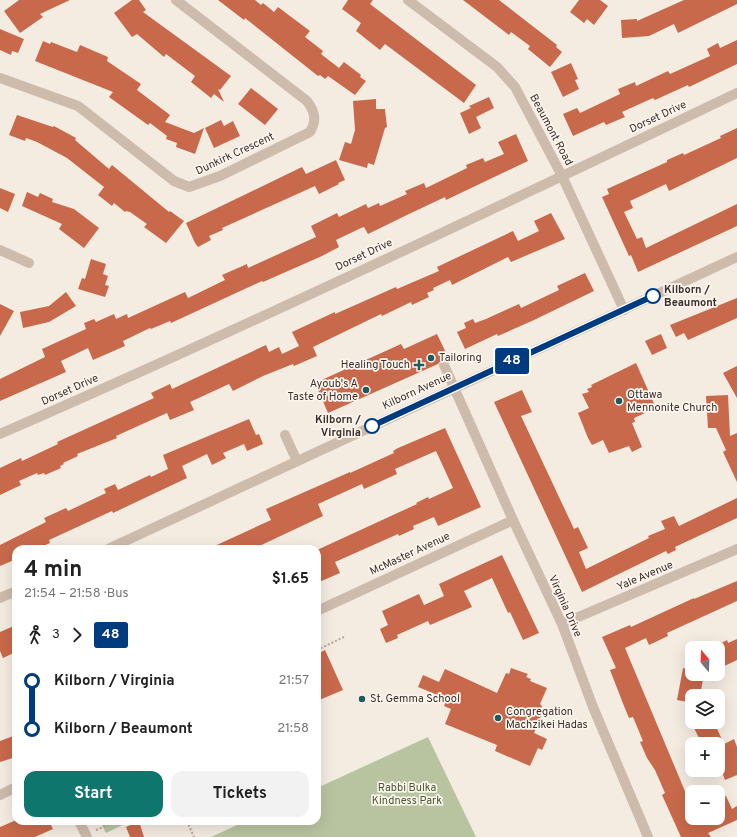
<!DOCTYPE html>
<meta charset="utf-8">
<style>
body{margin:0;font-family:Overpass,sans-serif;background:#f2f2f2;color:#222;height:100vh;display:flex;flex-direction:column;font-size:15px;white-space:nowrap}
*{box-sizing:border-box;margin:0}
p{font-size:13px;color:#767676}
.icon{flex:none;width:22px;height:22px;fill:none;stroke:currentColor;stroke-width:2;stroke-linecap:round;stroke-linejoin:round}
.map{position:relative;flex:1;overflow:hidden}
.sheet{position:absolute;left:12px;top:545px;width:309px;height:280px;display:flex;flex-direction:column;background:#fff;border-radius:12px;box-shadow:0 4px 16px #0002}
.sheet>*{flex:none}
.badge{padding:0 8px;border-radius:3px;font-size:14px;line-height:26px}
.needle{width:26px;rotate:341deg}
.fabs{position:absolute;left:685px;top:641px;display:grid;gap:8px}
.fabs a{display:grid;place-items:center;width:40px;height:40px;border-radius:8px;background:#fff;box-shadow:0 4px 16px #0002;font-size:20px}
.map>.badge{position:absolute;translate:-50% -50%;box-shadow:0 0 0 2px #fff}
.legs{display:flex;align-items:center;gap:6px;height:44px;padding:0 12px;font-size:13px}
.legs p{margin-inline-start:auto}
.head{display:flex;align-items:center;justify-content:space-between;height:68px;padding:0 12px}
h1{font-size:22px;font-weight:700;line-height:30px}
.action{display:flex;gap:8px;margin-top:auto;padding:8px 12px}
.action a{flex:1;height:46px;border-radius:12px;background:#0f766e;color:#fff;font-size:16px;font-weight:700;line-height:46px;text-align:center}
.action a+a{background:#f2f2f2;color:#222}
ul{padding:0 12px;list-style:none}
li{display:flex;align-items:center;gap:14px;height:48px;font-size:15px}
li i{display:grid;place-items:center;width:6px;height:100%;margin:0 5px;background:currentColor}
li i::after{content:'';width:10px;height:10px;margin:-5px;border:3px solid;border-radius:50%;background:#fff}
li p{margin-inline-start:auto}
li:first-child i{background:linear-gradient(#0000 50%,currentColor 0)}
li:last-child i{background:linear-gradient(currentColor 50%,#0000 0)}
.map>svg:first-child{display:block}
.green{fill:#b8c4a0}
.building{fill:#c8694b}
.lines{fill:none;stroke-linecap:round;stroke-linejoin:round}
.path{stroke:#b9a596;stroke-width:2;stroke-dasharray:2 2;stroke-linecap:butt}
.minor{stroke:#cdbbac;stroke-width:10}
.line-1-casing{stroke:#fff;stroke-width:9}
.line-1{stroke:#003b80;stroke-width:6}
.stop-1-dot{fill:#fff;stroke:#003b80;stroke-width:2}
.poi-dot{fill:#1f5a5e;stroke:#fbf5ee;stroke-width:1.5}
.labels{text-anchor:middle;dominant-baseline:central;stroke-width:3.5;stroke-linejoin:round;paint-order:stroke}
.street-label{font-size:11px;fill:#3b302b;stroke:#fbf5ee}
.stop-label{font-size:11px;font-weight:bold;fill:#3b302b;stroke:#fbf5ee;text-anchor:start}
.poi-label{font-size:11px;fill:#3b302b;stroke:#fbf5ee;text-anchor:start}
.park-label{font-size:11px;fill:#4a5a2e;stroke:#fbf5ee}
</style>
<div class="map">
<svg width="737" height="837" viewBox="0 0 737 837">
<rect width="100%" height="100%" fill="#f4ebe1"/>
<g class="green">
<path d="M 428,737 L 476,837 L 211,837 L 246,821 L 317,821 L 317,788 Z"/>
<path d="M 105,821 L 131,821 L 106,833 L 101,823 Z"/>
</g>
<g class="building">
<path d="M 19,0 L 70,0 L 40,14 L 43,17 L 20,33 L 4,11 Z"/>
<path d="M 132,0 L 139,0 L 146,10 L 143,12 L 231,76 L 220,90 L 218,89 L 224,102 L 214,94 L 211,98 L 191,82 L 195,76 L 166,54 L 164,57 L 137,34 L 132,37 L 114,13 Z"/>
<path d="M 218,0 L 255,0 L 261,5 L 263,3 L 274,12 L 278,7 L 310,31 L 305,37 L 323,51 L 321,54 L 339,68 L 344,62 L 361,75 L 360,77 L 366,81 L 355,95 L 328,76 L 325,79 L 320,75 L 318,76 L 245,18 L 244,20 Z"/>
<path d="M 348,0 L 373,0 L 370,4 L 476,85 L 464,103 L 385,44 L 380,50 L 356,31 L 361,23 L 342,9 Z"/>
<path d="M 463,0 L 499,0 L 557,45 L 556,47 L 562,52 L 550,67 L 528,49 L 530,46 L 511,32 L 509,35 Z"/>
<path d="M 579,0 L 600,0 L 608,6 L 594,25 L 587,19 L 584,23 L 570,12 Z"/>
<path d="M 684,0 L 737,0 L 737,4 L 678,33 L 674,24 L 649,36 L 622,38 L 621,20 L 637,19 L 637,21 Z"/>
<path d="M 0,29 L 24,39 L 18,53 L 12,51 L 11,55 L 0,50 Z"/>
<path d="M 737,40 L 737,64 L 689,87 L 688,85 L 655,100 L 653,98 L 622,112 L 625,117 L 606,125 L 604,122 L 573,136 L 563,114 L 577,108 L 580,113 L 620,94 L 618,89 L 635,82 L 636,86 L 668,71 L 670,74 L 710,56 L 707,49 L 718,43 L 720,48 Z"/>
<path d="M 43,41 L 50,44 L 51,42 L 77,52 L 80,45 L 108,57 L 107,61 L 141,84 L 137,90 L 170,115 L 165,122 L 194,133 L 204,128 L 195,154 L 176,147 L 177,143 L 166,139 L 167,136 L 150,123 L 148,125 L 109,97 L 113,92 L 35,61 Z"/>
<path d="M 571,63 L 578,79 L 575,80 L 579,89 L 563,97 L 551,72 Z"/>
<path d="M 251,88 L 278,109 L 265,125 L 238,104 Z"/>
<path d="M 489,97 L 494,108 L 476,117 L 481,128 L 469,134 L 460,113 L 471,108 L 469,106 Z"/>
<path d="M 376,99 L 376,109 L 385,109 L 387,127 L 385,128 L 374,165 L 368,163 L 367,168 L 339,160 L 345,142 L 351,144 L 355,130 L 353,101 Z"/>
<path d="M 17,115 L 53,127 L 54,126 L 76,138 L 75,140 L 109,169 L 112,165 L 169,212 L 170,211 L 184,221 L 166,243 L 144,227 L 147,224 L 130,212 L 126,211 L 125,212 L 114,203 L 112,206 L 98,195 L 104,187 L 67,158 L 37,142 L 26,138 L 25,141 L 9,135 Z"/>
<path d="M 221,120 L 224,126 L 233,121 L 240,136 L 214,148 L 205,128 Z"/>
<path d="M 737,128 L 737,158 L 669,191 L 666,184 L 630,201 L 633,208 L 624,212 L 637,239 L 642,237 L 646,248 L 737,204 L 737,226 L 638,272 L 631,255 L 629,256 L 602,197 L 609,194 L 607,189 L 667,162 L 667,160 L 683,153 L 684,155 L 721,138 L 720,136 Z"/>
<path d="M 516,134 L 528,161 L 446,200 L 445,197 L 409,214 L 368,234 L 364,227 L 361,228 L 336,240 L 339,247 L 322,256 L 263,282 L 262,281 L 171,323 L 170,321 L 151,329 L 150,328 L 123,341 L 125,346 L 93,360 L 88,348 L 61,361 L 66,372 L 0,401 L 0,379 L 45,357 L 42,349 L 86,329 L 84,323 L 94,319 L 96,322 L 114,314 L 116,319 L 127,314 L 128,318 L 185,292 L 188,298 L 225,280 L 222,275 L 247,264 L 248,268 L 316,237 L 311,226 L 337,213 L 339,217 L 366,204 L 368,208 L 379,203 L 380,206 L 407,194 L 405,191 L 424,183 L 426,188 L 467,168 L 466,165 L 483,158 L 485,162 L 504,154 L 498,142 Z"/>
<path d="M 336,160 L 345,180 L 338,183 L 339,184 L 319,194 L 315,186 L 222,228 L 223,230 L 209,236 L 211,240 L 198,247 L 195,243 L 186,223 L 302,167 L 306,174 Z"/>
<path d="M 0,188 L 15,194 L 8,212 L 0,208 Z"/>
<path d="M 27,192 L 38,197 L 40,193 L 53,199 L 52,202 L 74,209 L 99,228 L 84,248 L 59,229 L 62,224 L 22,206 Z"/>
<path d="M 551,213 L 565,239 L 511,262 L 508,257 L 452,285 L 450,280 L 433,288 L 434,290 L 427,293 L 429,297 L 412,305 L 411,302 L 382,316 L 381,314 L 313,347 L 317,356 L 294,366 L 293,364 L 263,376 L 233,391 L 229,384 L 190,402 L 194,410 L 170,420 L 167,413 L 138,426 L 116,436 L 117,438 L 77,454 L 78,456 L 63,463 L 64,464 L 60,466 L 61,468 L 45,475 L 44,473 L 38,475 L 37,473 L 19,481 L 21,485 L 0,495 L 0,468 L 21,458 L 22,461 L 58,444 L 57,442 L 154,398 L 151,393 L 170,384 L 172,389 L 266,345 L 269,352 L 279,347 L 282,354 L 299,346 L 292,332 L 335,312 L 335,314 L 396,287 L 397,289 L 439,271 L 437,267 L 513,231 L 518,241 L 539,231 L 534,221 Z"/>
<path d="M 91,259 L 106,264 L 103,274 L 108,276 L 105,285 L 109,286 L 105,297 L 78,289 L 82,278 L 85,279 Z"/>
<path d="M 585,273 L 594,291 L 534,320 L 498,336 L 497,334 L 465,349 L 457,332 L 466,328 L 464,323 L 473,319 L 475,323 L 486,319 L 519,304 L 521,308 L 559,290 L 557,286 Z"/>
<path d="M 66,292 L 76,306 L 49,322 L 23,328 L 20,312 L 49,306 Z"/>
<path d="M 737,298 L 737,318 L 688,340 L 684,333 L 676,337 L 670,325 Z"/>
<path d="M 0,304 L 14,311 L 0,336 Z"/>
<path d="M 437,334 L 449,359 L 442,359 L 438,364 L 328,413 L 315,383 L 401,344 L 404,349 Z"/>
<path d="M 661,334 L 667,348 L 652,355 L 645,341 Z"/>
<path d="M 636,363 L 656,408 L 634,418 L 635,422 L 632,423 L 642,447 L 632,452 L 629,446 L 609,453 L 603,440 L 592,445 L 588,438 L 578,413 L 589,408 L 582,394 L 589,392 L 587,389 L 592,387 L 591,385 Z"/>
<path d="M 737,366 L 737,398 L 723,373 Z"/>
<path d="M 522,390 L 532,412 L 521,416 L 574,529 L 578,527 L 588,548 L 579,552 L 586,569 L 649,538 L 648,536 L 665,529 L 661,521 L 674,516 L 679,526 L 737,498 L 737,518 L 675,547 L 676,550 L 668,554 L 666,551 L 582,592 L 494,402 Z"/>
<path d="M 728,395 L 730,436 L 737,433 L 737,482 L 723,452 L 726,450 L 716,428 L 708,428 L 706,396 Z"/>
<path d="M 249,419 L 256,435 L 259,434 L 263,444 L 247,451 L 244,444 L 223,453 L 226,458 L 212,465 L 207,454 L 182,466 L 187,478 L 113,513 L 112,511 L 49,540 L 50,543 L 36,549 L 16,549 L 16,555 L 13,556 L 14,560 L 0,566 L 0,545 L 46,522 L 44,518 L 66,508 L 68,511 L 106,493 L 104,489 L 115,484 L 118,490 L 150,475 L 151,477 L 168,469 L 163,455 Z"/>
<path d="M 445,428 L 481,507 L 438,526 L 434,517 L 413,526 L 414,529 L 399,536 L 398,534 L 335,562 L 340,573 L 317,583 L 317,550 L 417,504 L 416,503 L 428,497 L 429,499 L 453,488 L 436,451 L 395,469 L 397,474 L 364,489 L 362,484 L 318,504 L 323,516 L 253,549 L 208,549 L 271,520 L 266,509 L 350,472 L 350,473 L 394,453 L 393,451 L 398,448 Z"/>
<path d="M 502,555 L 539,633 L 523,640 L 510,612 L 508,613 L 492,578 L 464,591 L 472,607 L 430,625 L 428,621 L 397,635 L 398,638 L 386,643 L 380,629 L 388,625 L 382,611 L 419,594 L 424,605 L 444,596 L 439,584 Z"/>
<path d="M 737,581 L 737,601 L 667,633 L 668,636 L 649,645 L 646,638 L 625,648 L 692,808 L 692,818 L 718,818 L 718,800 L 726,796 L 732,809 L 737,806 L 737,820 L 708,833 L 711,837 L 681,837 L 662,795 L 665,793 L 655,770 L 647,758 L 640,742 L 643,741 L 633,717 L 629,718 L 624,706 L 610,670 L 616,668 L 602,637 L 630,625 L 631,627 L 694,598 L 694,599 Z"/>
<path d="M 16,625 L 16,652 L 3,658 L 0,651 L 0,632 Z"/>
<path d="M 737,639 L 737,660 L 718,669 L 718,645 L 727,640 L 728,643 Z"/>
<path d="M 325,650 L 343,690 L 317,701 L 317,654 Z"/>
<path d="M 511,668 L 528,674 L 526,677 L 531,679 L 530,681 L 547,688 L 540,704 L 542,706 L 540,710 L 543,711 L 534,733 L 547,739 L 542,750 L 538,748 L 530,766 L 495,751 L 497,745 L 445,724 L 451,709 L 444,706 L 447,699 L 418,687 L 423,675 L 439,682 L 445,669 L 497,693 L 506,673 L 509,674 Z"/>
<path d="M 683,668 L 692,670 L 692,674 L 704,674 L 700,696 L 692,696 L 692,703 L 677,700 Z"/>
<path d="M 694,722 L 714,722 L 724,744 L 734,739 L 737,747 L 737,775 L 725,780 L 718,761 L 718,747 L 723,744 L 702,744 L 693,726 L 695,725 Z"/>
<path d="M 16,735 L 16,757 L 0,762 L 0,741 Z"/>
<path d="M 14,821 L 49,821 L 53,829 L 35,837 L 0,837 L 0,827 Z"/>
<path d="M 139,821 L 144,837 L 130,837 L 126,827 Z"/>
</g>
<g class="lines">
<g class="path">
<path d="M 317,650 L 344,637"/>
<path d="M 187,821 L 194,837"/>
<path d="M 96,830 L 117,821"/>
</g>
<g class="minor">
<path d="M 408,0 L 497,67 L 515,87 L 562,176 L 624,310"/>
<path d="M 0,78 L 78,106 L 174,181 L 189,187 L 220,176 L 310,132 C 317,120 315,112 307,101 L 176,0"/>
<path d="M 0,250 L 29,263"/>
<path d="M 444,365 L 513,520 L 562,624 L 593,707 L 648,837"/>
<path d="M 0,434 C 248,326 493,209 737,93"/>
<path d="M 285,435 L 297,461"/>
<path d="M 108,549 L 737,257"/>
<path d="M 0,598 L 16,591"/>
<path d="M 317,611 L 513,520"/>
<path d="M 562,624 L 737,549"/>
<path d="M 0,795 L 16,787"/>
<path d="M 79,821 L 87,837"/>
</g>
</g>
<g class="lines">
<defs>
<path id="line-1" d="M 372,426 L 653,296"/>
</defs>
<use href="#line-1" class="line-1-casing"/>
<use href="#line-1" class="line-1"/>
</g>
<g class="stop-1-dot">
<circle cx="653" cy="296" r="7"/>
<circle cx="372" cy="426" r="7"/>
</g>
<g class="poi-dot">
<circle cx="431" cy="358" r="4"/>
<path d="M417 359h4v4h4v4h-4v4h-4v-4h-4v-4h4z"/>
<circle cx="366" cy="390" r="4"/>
<circle cx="619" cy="401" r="4"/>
<circle cx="362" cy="699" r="4"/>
<circle cx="498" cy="718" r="4"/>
</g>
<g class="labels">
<g class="street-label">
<text transform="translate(658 117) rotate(-25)">Dorset Drive</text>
<text transform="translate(551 130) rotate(62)">Beaumont Road</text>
<text transform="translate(235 154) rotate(-25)">Dunkirk Crescent</text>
<text transform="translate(364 255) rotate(-25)">Dorset Drive</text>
<text transform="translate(70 390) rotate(-24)">Dorset Drive</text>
<text transform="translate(417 391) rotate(-25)">Kilborn Avenue</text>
<text transform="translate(410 554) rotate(-25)">McMaster Avenue</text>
<text transform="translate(645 576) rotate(-23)">Yale Avenue</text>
<text transform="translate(565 606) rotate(66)">Virginia Drive</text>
</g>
<g class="stop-label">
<text x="664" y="290">Kilborn /<tspan x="664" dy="13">Beaumont</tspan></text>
<text x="361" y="420" text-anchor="end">Kilborn /<tspan x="361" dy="13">Virginia</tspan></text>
</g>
<g class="poi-label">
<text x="439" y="358">Tailoring</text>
<text x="410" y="365" text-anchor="end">Healing Touch</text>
<text x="358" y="384" text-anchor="end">Ayoub's A<tspan x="358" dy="13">Taste of Home</tspan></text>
<text x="627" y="395">Ottawa<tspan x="627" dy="13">Mennonite Church</tspan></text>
<text x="370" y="699">St. Gemma School</text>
<text x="506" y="712">Congregation<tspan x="506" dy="13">Machzikei Hadas</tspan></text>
</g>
<g class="park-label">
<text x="407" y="788">Rabbi Bulka<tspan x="407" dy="13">Kindness Park</tspan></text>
</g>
</g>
</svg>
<div class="fabs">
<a><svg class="needle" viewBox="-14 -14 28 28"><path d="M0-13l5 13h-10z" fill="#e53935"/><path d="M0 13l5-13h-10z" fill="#767676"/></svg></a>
<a><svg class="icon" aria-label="layers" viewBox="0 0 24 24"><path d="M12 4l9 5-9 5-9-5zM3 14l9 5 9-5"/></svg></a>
<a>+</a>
<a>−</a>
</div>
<b class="badge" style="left:512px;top:361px;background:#003b80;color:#fff">48</b>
<section class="sheet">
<div class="head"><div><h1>4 min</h1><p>21:54 – 21:58 · Bus</p></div><b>$1.65</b></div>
<div class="legs"><svg class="icon" aria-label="walk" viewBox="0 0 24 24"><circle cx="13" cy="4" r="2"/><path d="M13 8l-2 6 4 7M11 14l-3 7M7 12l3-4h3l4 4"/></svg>3<svg class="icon" aria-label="forward" viewBox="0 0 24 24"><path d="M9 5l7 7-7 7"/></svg><b class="badge" style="background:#003b80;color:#fff">48</b></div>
<ul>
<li><i style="color:#003b80"></i><b>Kilborn / Virginia</b><p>21:57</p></li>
<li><i style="color:#003b80"></i><b>Kilborn / Beaumont</b><p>21:58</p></li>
</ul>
<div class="action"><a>Start</a><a>Tickets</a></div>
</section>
</div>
